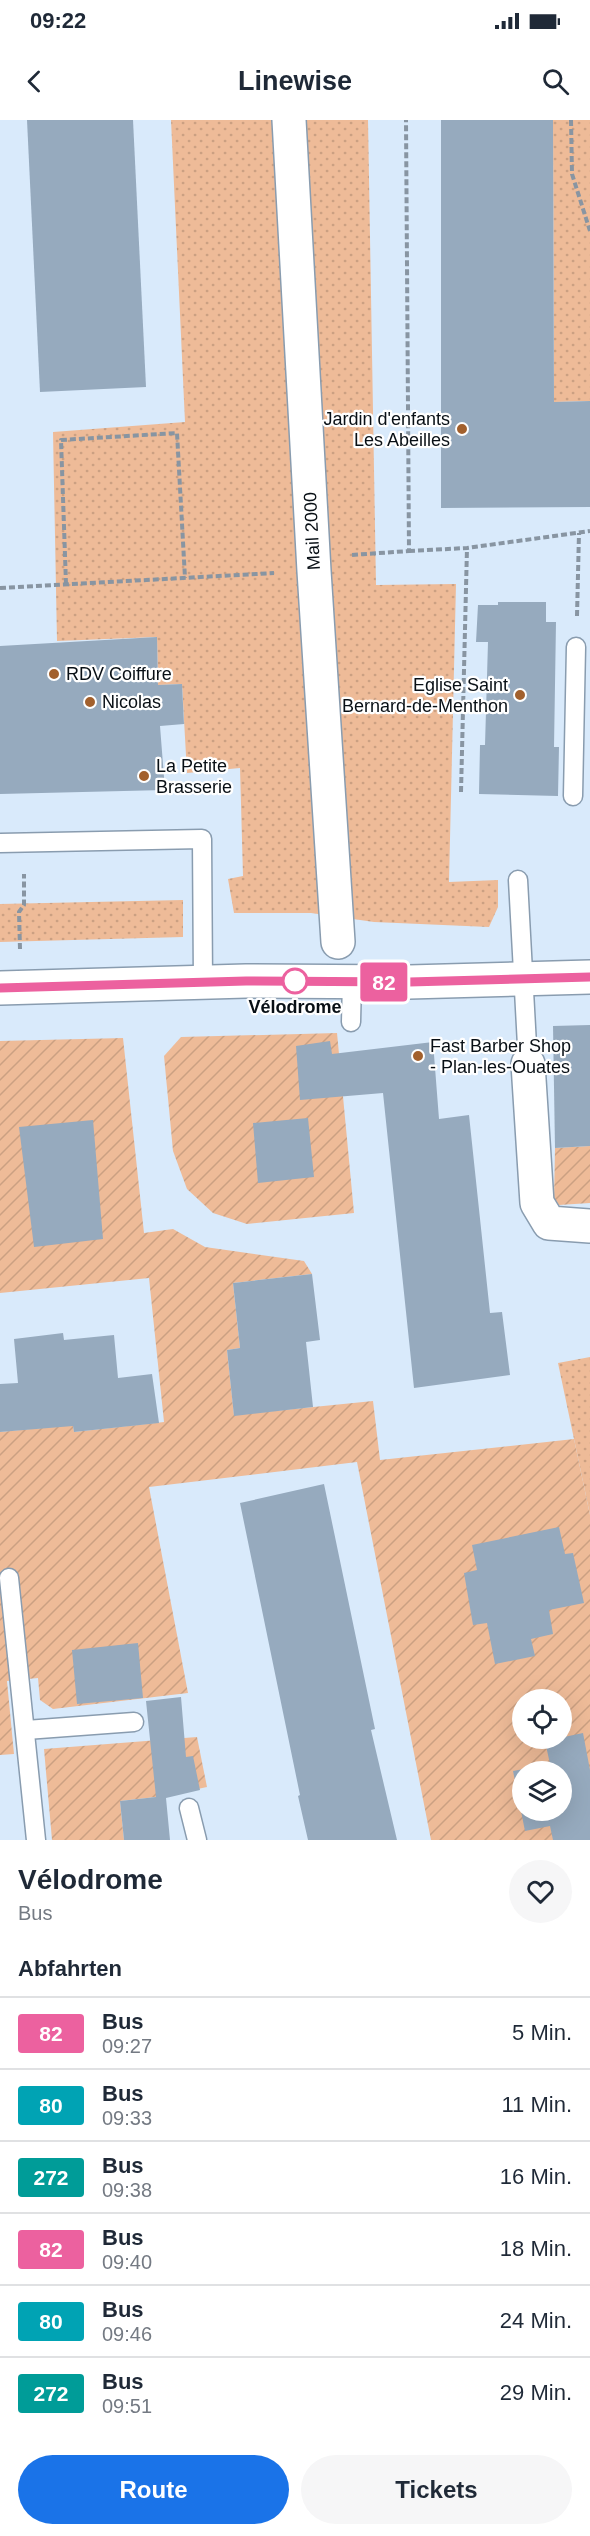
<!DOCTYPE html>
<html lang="de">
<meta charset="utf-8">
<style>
body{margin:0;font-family:Helvetica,sans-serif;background:#f6f6f7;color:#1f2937;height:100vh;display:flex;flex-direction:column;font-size:22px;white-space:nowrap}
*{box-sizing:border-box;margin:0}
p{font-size:20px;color:#747a83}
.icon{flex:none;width:33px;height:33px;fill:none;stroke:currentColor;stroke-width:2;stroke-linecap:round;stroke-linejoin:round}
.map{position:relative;height:1720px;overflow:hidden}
.panel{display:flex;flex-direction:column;background:#fff;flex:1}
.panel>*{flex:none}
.badge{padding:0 12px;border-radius:4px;font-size:21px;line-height:39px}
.controls{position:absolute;left:512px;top:1569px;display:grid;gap:12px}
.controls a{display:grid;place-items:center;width:60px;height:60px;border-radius:50%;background:#fff;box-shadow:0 6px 24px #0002;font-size:30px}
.map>.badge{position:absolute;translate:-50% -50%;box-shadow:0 0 0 3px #fff}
h2{padding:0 18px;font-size:22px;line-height:54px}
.round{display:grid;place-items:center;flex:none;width:63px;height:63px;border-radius:32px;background:#f6f6f7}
.overview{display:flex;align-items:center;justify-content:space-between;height:102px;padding:0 18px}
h1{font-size:28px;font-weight:700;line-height:45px}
.action{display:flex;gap:12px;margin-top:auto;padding:12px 18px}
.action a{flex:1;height:69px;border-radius:36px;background:#1a73e8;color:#fff;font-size:24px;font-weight:700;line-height:69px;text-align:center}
.action a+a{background:#f6f6f7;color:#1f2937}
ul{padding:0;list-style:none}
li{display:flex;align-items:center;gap:18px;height:72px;padding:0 18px;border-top:2px solid #e0e1e3}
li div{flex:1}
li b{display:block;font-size:22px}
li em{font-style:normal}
li .badge{min-width:66px;font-weight:700;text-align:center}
.status{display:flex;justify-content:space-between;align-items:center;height:42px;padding:0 30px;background:#fff;direction:ltr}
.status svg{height:16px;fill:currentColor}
header{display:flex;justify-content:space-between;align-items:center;height:78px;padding:0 18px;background:#fff;font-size:27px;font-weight:700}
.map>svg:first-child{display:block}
.grass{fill:url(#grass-dots)}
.garden{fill:url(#garden-furrows);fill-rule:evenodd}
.building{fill:#96aabe;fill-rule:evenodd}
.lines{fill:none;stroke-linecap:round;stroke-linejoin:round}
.lane-casing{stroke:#899caf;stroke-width:21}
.street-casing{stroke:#899caf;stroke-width:36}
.secondary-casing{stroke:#899caf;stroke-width:36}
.path{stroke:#8895a2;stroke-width:4;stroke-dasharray:6 3;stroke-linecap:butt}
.lane{stroke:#fff;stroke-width:18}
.street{stroke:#fff;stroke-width:33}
.secondary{stroke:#fff;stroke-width:33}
.line-casing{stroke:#fff;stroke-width:14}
.line{stroke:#ec619f;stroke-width:9}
.poi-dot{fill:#a2602d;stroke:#fff;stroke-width:2}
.stop-dot{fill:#fff;stroke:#ec619f;stroke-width:3}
.labels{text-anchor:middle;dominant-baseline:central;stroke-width:4.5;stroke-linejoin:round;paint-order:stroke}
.poi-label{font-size:18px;fill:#080f15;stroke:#fff;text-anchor:start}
.street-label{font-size:18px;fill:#080f15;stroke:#fff}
.stop-label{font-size:18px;font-weight:bold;fill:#080f15;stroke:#fff}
</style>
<div class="status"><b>09:22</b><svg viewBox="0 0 49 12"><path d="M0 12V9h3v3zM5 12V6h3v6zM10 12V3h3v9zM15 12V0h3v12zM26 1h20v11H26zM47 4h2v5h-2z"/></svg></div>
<header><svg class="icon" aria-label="back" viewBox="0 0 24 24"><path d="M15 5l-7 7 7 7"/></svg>Linewise<svg class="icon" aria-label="search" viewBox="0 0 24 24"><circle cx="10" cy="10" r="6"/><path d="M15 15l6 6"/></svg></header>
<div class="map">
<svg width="590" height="1720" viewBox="0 0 590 1720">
<defs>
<pattern id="grass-dots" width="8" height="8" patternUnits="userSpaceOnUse" patternTransform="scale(1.5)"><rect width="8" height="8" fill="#eebb98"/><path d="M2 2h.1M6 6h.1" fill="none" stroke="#cba082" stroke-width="1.8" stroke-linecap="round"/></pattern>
<pattern id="garden-furrows" width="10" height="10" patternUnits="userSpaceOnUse" patternTransform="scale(1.5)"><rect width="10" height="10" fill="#eebb98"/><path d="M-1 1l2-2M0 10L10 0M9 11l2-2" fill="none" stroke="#cba082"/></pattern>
</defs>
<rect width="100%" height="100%" fill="#d9eafb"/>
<g class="grass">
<path d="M 171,0 L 368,0 L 376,465 L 456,464 L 449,762 L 498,760 L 498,787 L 489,807 L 374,802 L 311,793 L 234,793 L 228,759 L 243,756 L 240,648 L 187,653 L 182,564 L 158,565 L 157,517 L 57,521 L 53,312 L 185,302 Z"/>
<path d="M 553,0 L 590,0 L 590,281 L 554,282 Z"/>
<path d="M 183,780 L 183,817 L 0,822 L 0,784 Z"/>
<path d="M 590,1237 L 590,1395 L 558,1243 Z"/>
</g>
<g class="garden">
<path d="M 337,913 L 354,1093 L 247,1104 L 213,1093 L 187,1069 L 173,1031 L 164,936 L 181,917 Z"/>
<path d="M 123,918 L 144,1113 L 173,1109 L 205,1127 L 304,1141 L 312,1154 L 233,1163 L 240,1228 L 227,1230 L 234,1295 L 373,1281 L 380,1340 L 574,1319 L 590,1395 L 590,1720 L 431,1720 L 357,1342 L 149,1367 L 188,1573 L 53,1589 L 40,1580 L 38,1558 L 7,1561 L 14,1634 L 0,1635 L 0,1312 L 73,1305 L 74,1312 L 164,1302 L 149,1158 L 0,1173 L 0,921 ZM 522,1580 L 561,1580 L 561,1618 L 522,1618 ZM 522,1652 L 561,1652 L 561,1690 L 522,1690 Z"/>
<path d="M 590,1026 L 590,1083 L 559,1085 L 554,1080 L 555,1028 Z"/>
<path d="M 197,1617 L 207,1667 L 165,1676 L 120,1681 L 124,1720 L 52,1720 L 44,1629 Z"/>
</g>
<g class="building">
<path d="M 27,0 L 133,0 L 146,267 L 40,272 Z"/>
<path d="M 441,0 L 553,0 L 554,282 L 590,281 L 590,387 L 441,388 Z"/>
<path d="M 498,482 L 546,482 L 546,502 L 556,502 L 554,627 L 559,627 L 558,676 L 479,674 L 480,625 L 485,625 L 488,522 L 476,522 L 478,485 L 498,485 Z"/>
<path d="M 157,517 L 158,565 L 182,564 L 184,604 L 160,606 L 165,670 L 0,674 L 0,526 Z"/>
<path d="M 590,905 L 590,1026 L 555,1028 L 553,906 Z"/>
<path d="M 330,921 L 332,934 L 433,922 L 439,999 L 469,995 L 490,1193 L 502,1192 L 510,1255 L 414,1268 L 383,973 L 300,980 L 296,926 Z"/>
<path d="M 308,998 L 314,1057 L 258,1063 L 253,1003 Z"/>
<path d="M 93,1000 L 103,1119 L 34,1127 L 19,1007 Z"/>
<path d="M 312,1154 L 320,1220 L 306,1222 L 313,1287 L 234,1296 L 227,1230 L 240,1228 L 233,1163 Z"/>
<path d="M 63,1213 L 64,1220 L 114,1215 L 118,1258 L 152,1254 L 159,1303 L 74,1312 L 73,1306 L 0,1312 L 0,1264 L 18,1263 L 14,1219 Z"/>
<path d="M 324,1364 L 375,1609 L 371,1610 L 397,1720 L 308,1720 L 298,1676 L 300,1675 L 240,1383 Z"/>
<path d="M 559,1407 L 565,1434 L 573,1433 L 584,1483 L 549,1490 L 553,1514 L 531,1519 L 535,1536 L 495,1544 L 487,1503 L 473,1505 L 464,1453 L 477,1450 L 472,1425 Z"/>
<path d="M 138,1523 L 143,1578 L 77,1584 L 72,1530 Z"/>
<path d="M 181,1577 L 186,1637 L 193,1636 L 200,1670 L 166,1678 L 170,1720 L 124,1720 L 120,1681 L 156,1677 L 146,1581 Z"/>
<path d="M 583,1613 L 590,1650 L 590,1720 L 553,1720 L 550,1706 L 525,1711 L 513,1651 L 550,1644 L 545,1621 ZM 522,1652 L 561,1652 L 561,1690 L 522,1690 Z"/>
</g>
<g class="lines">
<defs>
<g id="lane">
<path d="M 573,676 L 576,527"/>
<path d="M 0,723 L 202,719 L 203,863"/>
<path d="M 518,760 L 528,944"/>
<path d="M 351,902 L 352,862"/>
<path d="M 9,1458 L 36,1720"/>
<path d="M 26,1610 L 134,1602"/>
<path d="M 189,1688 L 197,1720"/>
</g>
<g id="street">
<path d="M 289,0 L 314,451 L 338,822"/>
<path d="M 528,944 L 537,1083 L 549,1103 L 590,1106"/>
</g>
<path id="secondary" d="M 0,868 L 246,861 L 409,862 L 590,857"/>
</defs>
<use href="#lane" class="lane-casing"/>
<use href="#street" class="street-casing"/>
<use href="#secondary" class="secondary-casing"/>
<g class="path">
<path d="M 571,0 L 572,54 L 590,111"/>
<path d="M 409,431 L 467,428 L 590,411"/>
<path d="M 352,435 L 409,431 L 406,0"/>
<path d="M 66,464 L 61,320 L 177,313 L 185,458"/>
<path d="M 0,468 L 274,453"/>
<path d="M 577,496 L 579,413"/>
<path d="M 461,672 L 467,428"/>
<path d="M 20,829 L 19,792 L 24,785 L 24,754"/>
</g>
<use href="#lane" class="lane"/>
<use href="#street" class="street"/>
<use href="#secondary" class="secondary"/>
</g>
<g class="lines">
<defs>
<path id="line" d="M 0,868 L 246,861 L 409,862 L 590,857"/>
</defs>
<use href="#line" class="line-casing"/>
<use href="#line" class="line"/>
</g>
<g class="poi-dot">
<circle cx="462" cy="309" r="6"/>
<circle cx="54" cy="554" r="6"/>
<circle cx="520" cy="575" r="6"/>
<circle cx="90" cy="582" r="6"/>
<circle cx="144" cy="656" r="6"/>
<circle cx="418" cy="936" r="6"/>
</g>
<circle class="stop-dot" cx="295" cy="861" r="12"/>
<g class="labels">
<g class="poi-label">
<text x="450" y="299" text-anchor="end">Jardin d'enfants<tspan x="450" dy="21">Les Abeilles</tspan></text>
<text x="66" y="554">RDV Coiffure</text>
<text x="508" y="565" text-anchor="end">Eglise Saint<tspan x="508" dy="21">Bernard-de-Menthon</tspan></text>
<text x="102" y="582">Nicolas</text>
<text x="156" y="646">La Petite<tspan x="156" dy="21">Brasserie</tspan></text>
<text x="430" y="926">Fast Barber Shop<tspan x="430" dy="21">- Plan-les-Ouates</tspan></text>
</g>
<g class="street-label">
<text transform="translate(312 411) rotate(-93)">Mail 2000</text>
</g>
<g class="stop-label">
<text x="295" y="887">Vélodrome</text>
</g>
</g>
</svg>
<div class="controls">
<a><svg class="icon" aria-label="locate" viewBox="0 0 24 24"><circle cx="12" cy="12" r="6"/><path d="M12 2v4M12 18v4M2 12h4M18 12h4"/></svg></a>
<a><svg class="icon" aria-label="layers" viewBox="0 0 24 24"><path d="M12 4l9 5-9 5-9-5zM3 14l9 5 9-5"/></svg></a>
</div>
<b class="badge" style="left:384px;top:862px;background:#ec619f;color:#fff">82</b>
</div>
<section class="panel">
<div class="overview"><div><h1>Vélodrome</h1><p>Bus</p></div><a class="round"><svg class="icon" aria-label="heart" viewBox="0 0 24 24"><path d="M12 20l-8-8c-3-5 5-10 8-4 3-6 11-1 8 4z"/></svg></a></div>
<h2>Abfahrten</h2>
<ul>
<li><span class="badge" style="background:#ec619f;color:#fff">82</span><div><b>Bus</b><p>09:27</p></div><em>5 Min.</em></li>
<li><span class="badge" style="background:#00a3b4;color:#fff">80</span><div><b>Bus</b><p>09:33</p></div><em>11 Min.</em></li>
<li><span class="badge" style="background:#009c98;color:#fff">272</span><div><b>Bus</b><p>09:38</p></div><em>16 Min.</em></li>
<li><span class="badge" style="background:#ec619f;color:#fff">82</span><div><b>Bus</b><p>09:40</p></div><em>18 Min.</em></li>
<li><span class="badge" style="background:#00a3b4;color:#fff">80</span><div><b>Bus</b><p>09:46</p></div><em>24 Min.</em></li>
<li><span class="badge" style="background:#009c98;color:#fff">272</span><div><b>Bus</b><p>09:51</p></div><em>29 Min.</em></li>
</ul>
<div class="action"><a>Route</a><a>Tickets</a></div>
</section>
